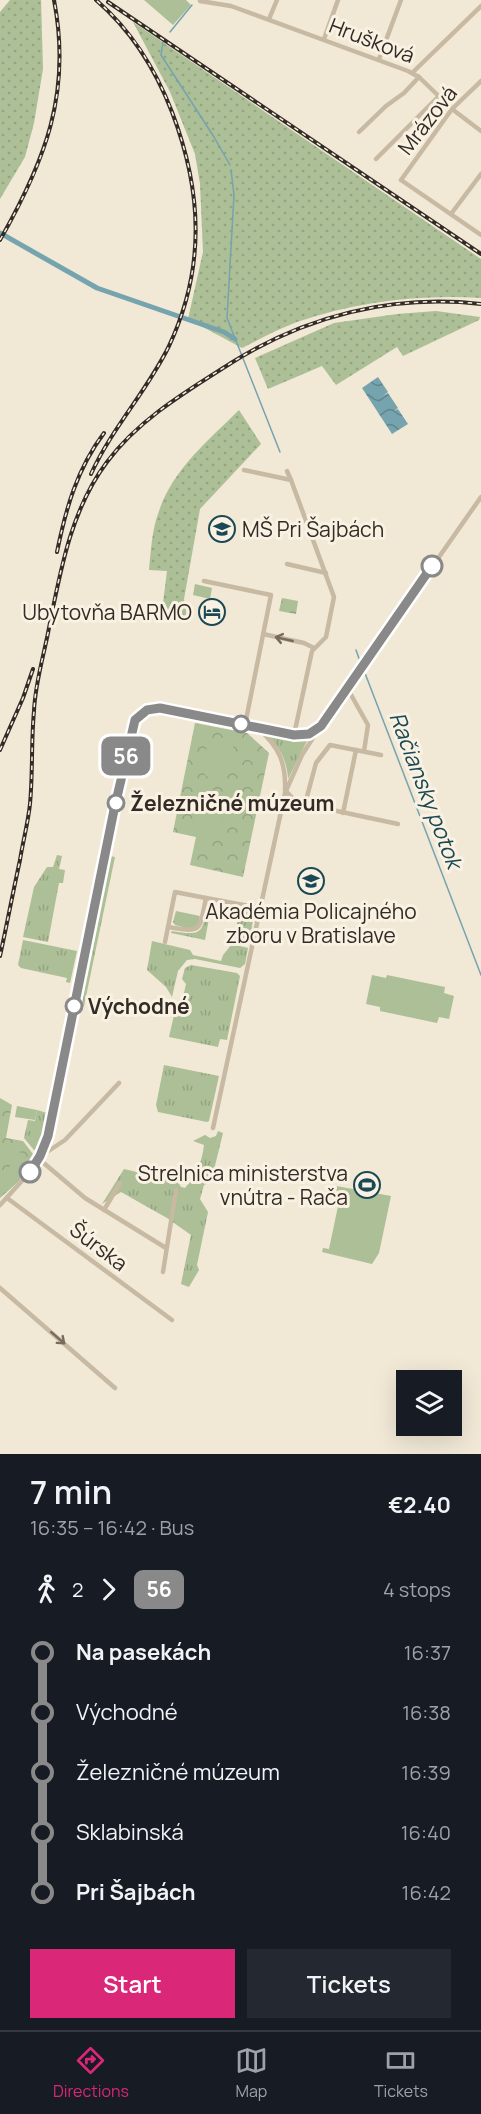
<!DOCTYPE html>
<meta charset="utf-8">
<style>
body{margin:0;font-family:Manrope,sans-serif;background:#242831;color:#f1f3f6;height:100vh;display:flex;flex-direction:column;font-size:22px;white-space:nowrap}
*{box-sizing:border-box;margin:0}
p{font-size:20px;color:#9ea1a6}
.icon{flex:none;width:33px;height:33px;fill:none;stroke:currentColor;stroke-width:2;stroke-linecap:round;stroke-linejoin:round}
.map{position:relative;height:1454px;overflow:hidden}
.side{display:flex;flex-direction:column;background:#171b24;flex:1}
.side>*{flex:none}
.badge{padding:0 12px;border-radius:9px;font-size:21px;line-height:39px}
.buttons{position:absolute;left:396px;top:1370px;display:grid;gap:12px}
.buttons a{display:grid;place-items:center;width:66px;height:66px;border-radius:0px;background:#171b24;box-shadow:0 6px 24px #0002;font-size:30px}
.map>.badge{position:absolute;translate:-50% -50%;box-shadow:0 0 0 3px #fff}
.legs{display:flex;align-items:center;gap:9px;height:66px;padding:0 30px;font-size:20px}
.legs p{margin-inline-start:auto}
.summary{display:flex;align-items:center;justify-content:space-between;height:102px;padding:0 30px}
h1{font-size:33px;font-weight:600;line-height:45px}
.primary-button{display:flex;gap:12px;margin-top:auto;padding:12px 30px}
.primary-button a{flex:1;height:69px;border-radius:0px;background:#db2777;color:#fff;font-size:24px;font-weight:600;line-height:69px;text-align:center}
.primary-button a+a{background:#242831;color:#f1f3f6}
ul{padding:0 30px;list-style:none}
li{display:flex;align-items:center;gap:21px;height:60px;font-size:22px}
li i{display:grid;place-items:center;width:9px;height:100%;margin:0 8px;background:currentColor}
li i::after{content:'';width:15px;height:15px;margin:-8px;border:4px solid;border-radius:50%;background:#171b24}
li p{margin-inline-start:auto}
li:first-child i{background:linear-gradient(#0000 50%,currentColor 0)}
li:last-child i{background:linear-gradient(currentColor 50%,#0000 0)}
.tab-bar{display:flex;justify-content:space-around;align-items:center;height:84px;border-top:2px solid #363941;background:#171b24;font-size:16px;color:#9ea1a6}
.tab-bar a{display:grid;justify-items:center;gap:3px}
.tab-bar .selected{color:#db2777}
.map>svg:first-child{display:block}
.grass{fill:url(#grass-tufts)}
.forest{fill:url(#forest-crowns)}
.garden{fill:url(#garden-dots)}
.pitch{fill:#acbf96}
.water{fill:url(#water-waves)}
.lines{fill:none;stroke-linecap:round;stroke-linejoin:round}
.stream{stroke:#75a3ae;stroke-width:1.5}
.canal{stroke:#75a3ae;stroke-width:5}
.minor{stroke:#c8b9a2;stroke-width:4.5}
.rail-casing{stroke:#332b25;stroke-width:4}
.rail{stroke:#f9f1e2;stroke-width:1.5;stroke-dasharray:4.5;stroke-linecap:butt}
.oneway{stroke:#766b5d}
.line-1-casing{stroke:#fff;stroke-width:14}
.line-1{stroke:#898989;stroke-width:9}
.stop-1-dot{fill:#fff;stroke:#898989;stroke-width:3}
.labels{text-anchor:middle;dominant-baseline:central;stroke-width:6;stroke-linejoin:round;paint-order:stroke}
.street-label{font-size:21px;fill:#332b25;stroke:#f9f1e2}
.poi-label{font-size:21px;fill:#332b25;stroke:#f9f1e2;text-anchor:end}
.stop-label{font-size:21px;font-weight:bold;fill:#332b25;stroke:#f9f1e2;text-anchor:start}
.water-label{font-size:22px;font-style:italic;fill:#1a4854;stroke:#f9f1e2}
</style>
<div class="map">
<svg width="481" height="1454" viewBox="0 0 481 1454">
<defs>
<pattern id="grass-tufts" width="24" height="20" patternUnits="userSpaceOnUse" patternTransform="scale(1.5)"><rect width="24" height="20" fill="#acbf96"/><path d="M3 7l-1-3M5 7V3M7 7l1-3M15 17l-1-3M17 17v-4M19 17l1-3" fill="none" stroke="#94a481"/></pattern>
<pattern id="forest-crowns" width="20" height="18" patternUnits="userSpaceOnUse" patternTransform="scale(1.5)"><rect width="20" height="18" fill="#acbf96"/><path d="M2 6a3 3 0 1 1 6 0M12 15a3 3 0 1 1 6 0" fill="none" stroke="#94a481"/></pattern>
<pattern id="garden-dots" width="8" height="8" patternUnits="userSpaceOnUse" patternTransform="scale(1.5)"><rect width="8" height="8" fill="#acbf96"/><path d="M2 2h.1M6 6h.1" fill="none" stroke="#94a481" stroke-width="1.8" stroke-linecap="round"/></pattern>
<pattern id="water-waves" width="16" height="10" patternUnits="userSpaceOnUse" patternTransform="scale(1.5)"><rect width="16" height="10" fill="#75a3ae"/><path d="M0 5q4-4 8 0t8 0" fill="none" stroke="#61858d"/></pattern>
</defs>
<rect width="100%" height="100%" fill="#f1e8d6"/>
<g class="grass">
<path d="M 266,733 L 299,739 L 308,739 L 288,779 C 287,759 279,747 266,733 Z"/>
<path d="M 57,855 L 62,856 L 59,869 L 65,870 L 63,883 L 59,883 L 48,942 L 23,937 L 34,887 L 47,867 L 53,867 Z"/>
<path d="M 110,856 L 115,857 L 84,1006 L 80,1006 L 78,999 L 106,865 Z"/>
<path d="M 211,901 L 214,902 L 216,910 L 210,913 L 205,940 L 171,933 L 172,931 C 205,937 202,931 208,902 Z"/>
<path d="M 241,907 L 249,908 L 254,914 L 249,944 L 235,941 L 234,937 Z"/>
<path d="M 176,911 L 200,916 L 198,925 L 190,929 L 175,925 L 173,922 Z"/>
<path d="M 23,940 L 77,951 L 70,983 L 66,982 L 67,978 L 21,968 L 18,965 Z"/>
<path d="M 152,941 L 190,950 L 193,955 L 221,961 L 223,955 L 232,944 L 248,948 L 245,964 L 240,968 L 195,959 L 187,960 L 178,971 L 172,997 L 166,987 L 147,970 Z"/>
<path d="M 191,965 L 237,973 L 240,976 L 227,1040 L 220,1039 L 218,1047 L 169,1037 L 177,1002 L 183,997 L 186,984 L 182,979 L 185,968 Z"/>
<path d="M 164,1065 L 219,1076 L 209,1121 L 207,1122 L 158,1112 L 156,1105 Z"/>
<path d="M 37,1110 L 47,1113 L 49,1118 L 41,1148 L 34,1150 L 24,1138 L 28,1120 L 35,1121 Z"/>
<path d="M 218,1131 L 223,1133 L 211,1182 L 204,1185 L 200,1199 L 208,1212 L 197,1265 L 199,1270 L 189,1287 L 181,1284 L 191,1235 L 167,1218 L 121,1192 L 102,1204 L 124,1169 L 178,1182 L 181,1187 L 185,1188 C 197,1176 202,1161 204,1145 L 193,1141 L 205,1135 L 210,1138 L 216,1136 Z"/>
</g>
<g class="forest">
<path d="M 282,598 L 298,601 L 296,614 L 279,611 Z"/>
<path d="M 195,723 L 247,733 L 269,753 L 243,877 L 190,865 L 196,837 L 173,832 Z"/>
<path d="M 0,1098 L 12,1105 L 6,1138 L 23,1141 L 36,1158 L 17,1183 L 0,1198 Z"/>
</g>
<g class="garden">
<path d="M 10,0 L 41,0 L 43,69 L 34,123 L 25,157 L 0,199 L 0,12 Z"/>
<path d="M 133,22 L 481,259 L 481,298 C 420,294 355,302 297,322 C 278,329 260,339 242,348 L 188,319 L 203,252 L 200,184 L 195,154 L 170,92 Z"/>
<path d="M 436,311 L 480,317 L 479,320 L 403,356 L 397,347 L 336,385 L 322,366 L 268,389 L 255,358 L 334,323 L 397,314 Z"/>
<path d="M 239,410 L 261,444 L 200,509 L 184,599 L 187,616 L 162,611 L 167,571 L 149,570 C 151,550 152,529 159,511 C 173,469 209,440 239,410 Z"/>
</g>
<g class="pitch">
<path d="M 144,0 L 186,0 L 191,5 L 173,25 Z"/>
<path d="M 195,584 L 212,588 L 210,599 L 193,595 Z"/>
<path d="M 214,738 C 243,740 241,765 222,780 L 206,776 L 201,769 L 209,740 Z"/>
<path d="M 199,787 L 229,793 L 226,809 L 196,803 Z"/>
<path d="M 195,805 L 224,811 L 218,841 L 189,835 Z"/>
<path d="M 372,975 L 386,978 L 387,975 L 445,987 L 444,993 L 454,996 L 449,1019 L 439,1017 L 437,1023 L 380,1011 L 380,1007 L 366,1004 Z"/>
<path d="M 17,1106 L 37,1110 L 35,1120 L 15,1117 Z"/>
<path d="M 14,1151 L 23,1153 L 17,1172 L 9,1169 Z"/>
<path d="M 336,1186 L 391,1196 L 379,1253 L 372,1264 L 322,1252 L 323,1248 L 329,1249 L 341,1192 L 335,1190 Z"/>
</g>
<path class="water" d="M 378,377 L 388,392 L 383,396 L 388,393 L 398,408 L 394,411 L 398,409 L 408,424 L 392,434 L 362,388 Z"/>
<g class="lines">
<g class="stream">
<path d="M 170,32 L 192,5"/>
<path d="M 163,42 L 161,55 L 214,137 L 230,165"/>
<path d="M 231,170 L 234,195 L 227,318 L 280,452"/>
<path d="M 356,650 L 361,664"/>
<path d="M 363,668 L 481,975"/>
</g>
<path class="canal" d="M 0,233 L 97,288 L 224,332 L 235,339"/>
<g class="minor">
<path d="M 200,1 L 231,6 L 408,71 L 419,77 L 452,109 L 481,131"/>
<path d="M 269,19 L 277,0"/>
<path d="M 324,39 L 338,0"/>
<path d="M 379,59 L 401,0"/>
<path d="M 412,73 L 481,6"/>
<path d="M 481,81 L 452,109 L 401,180 L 481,235"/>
<path d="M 359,132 L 386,106 L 404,93 L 419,77"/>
<path d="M 376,159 L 439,96"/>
<path d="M 451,214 L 481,174"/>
<path d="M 244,470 L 291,480 L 334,597 L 326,637 L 312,651 L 294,735"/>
<path d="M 287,471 L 291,480"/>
<path d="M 287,564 L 326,573"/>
<path d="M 204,581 L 271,595 L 245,725"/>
<path d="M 263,634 L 304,643 L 314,648"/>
<path d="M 346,690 L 350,693 L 368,725 L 364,751"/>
<path d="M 259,729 C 279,747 286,763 285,790"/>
<path d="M 286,791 L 296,802 L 305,804 L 316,763 L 330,745 L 381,755"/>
<path d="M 304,804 L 398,824"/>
<path d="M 343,813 L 356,750"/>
<path d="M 175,892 L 206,898 C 199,931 203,933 168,927 Z"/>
<path d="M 206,898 L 260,908"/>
<path d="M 165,942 L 168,927"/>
<path d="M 213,1128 L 285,793 L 302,755 L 318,730 L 481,497"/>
<path d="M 41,1156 L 48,1136 L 114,810 L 135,720 L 147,710 L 160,708 L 294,735 L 305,735 L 317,730"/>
<path d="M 39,1159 L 85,1198 L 166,1248"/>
<path d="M 7,1198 L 172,1320"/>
<path d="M 0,1205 L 30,1172 L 41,1156 L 65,1140 L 119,1083"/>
<path d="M 104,1210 L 120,1183"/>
<path d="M 163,1272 L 176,1190"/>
<path d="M 0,1288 L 115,1388"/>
</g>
<defs>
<g id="rail">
<path d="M 108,2 L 481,254"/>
<path d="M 0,240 C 45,161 72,93 54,0"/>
<path d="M 91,474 C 112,428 147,391 169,346 C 206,267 202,191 172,112 C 155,68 132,31 96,0"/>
<path d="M 57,552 C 66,508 77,469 104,433"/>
<path d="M 0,750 L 23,698 L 33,669"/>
<path d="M 0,956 C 7,924 13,892 20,860 C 23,841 28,823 30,804 C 33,773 31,742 34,711 C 35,685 43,658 48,633 C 60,573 70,511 107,462 C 139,419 187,391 231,363 C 306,316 392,294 481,304"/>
</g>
</defs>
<use href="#rail" class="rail-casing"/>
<use href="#rail" class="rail"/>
</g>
<defs><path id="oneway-shaft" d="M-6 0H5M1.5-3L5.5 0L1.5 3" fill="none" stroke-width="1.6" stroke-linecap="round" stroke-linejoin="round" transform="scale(1.5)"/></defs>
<g class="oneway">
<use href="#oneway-shaft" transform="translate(284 639) rotate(-167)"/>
<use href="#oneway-shaft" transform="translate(58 1338) rotate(41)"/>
</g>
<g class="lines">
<defs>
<path id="line-1" d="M 30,1172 L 40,1156 L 48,1136 L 114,810 L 135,720 L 147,710 L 160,708 L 294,735 L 309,734 L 321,726 L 432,566"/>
</defs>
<use href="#line-1" class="line-1-casing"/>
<use href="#line-1" class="line-1"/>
</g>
<defs>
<symbol id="school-ring" viewBox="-11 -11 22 22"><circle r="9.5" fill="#f9f1e2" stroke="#1a4854" stroke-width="1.5"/><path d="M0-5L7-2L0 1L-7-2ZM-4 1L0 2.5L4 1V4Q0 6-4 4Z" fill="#1a4854"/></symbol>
<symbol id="hotel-ring" viewBox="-11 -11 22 22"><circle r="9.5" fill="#f9f1e2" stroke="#1a4854" stroke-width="1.5"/><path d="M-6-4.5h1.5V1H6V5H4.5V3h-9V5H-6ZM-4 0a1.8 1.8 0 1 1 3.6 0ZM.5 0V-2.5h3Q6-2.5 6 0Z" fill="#1a4854"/></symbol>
<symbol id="university-ring" viewBox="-11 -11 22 22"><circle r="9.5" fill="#f9f1e2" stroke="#1a4854" stroke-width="1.5"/><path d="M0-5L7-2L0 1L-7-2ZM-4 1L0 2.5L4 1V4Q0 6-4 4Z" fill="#1a4854"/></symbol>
<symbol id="stadium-ring" viewBox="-11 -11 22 22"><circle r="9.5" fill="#f9f1e2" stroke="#1a4854" stroke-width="1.5"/><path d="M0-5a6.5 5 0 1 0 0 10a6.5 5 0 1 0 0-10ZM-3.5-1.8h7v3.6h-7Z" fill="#1a4854"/></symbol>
</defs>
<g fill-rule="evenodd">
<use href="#school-ring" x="207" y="514" width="30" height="30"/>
<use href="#hotel-ring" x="197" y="597" width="30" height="30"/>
<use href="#university-ring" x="296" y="866" width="30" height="30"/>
<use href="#stadium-ring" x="352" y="1170" width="30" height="30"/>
</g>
<g class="stop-1-dot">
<circle cx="432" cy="566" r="10"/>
<circle cx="241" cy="724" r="8"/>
<circle cx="116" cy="803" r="8"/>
<circle cx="74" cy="1006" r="8"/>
<circle cx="30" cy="1172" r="10"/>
</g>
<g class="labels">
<g class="street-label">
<text transform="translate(372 40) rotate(21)">Hrušková</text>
<text transform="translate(427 120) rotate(-52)">Mrázová</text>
<text transform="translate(99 1246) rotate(37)">Šúrska</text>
</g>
<g class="poi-label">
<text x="242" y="529" text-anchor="start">MŠ Pri Šajbách</text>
<text x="192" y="612">Ubytovňa BARMO</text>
<text x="311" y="911" text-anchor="middle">Akadémia Policajného<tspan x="311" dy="24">zboru v Bratislave</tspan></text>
<text x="348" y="1173">Strelnica ministerstva<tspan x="348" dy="24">vnútra - Rača</tspan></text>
</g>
<g class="stop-label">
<text x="130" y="803">Železničné múzeum</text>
<text x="88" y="1006">Východné</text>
</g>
<g class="water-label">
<text transform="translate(426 790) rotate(69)">Račiansky potok</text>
</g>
</g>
</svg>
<div class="buttons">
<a><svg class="icon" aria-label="layers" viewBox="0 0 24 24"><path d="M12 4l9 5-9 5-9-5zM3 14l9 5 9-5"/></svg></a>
</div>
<b class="badge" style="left:126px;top:756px;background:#898989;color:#fff">56</b>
</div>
<section class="side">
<div class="summary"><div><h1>7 min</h1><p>16:35 – 16:42 · Bus</p></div><b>€2.40</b></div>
<div class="legs"><svg class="icon" aria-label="walk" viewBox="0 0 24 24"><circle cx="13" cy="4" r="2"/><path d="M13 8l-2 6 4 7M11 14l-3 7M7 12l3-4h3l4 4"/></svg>2<svg class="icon" aria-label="forward" viewBox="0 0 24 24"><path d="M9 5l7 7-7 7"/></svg><b class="badge" style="background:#898989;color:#fff">56</b><p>4 stops</p></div>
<ul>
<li><i style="color:#898989"></i><b>Na pasekách</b><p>16:37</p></li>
<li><i style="color:#898989"></i><span>Východné</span><p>16:38</p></li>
<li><i style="color:#898989"></i><span>Železničné múzeum</span><p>16:39</p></li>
<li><i style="color:#898989"></i><span>Sklabinská</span><p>16:40</p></li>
<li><i style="color:#898989"></i><b>Pri Šajbách</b><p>16:42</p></li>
</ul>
<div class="primary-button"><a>Start</a><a>Tickets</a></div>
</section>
<nav class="tab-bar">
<a class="selected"><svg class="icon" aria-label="directions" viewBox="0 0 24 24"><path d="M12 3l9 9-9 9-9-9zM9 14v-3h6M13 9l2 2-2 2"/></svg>Directions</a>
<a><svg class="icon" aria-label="map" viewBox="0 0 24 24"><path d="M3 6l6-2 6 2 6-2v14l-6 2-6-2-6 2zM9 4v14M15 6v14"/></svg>Map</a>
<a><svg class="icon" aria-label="tickets" viewBox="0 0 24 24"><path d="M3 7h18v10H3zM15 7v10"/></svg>Tickets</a>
</nav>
